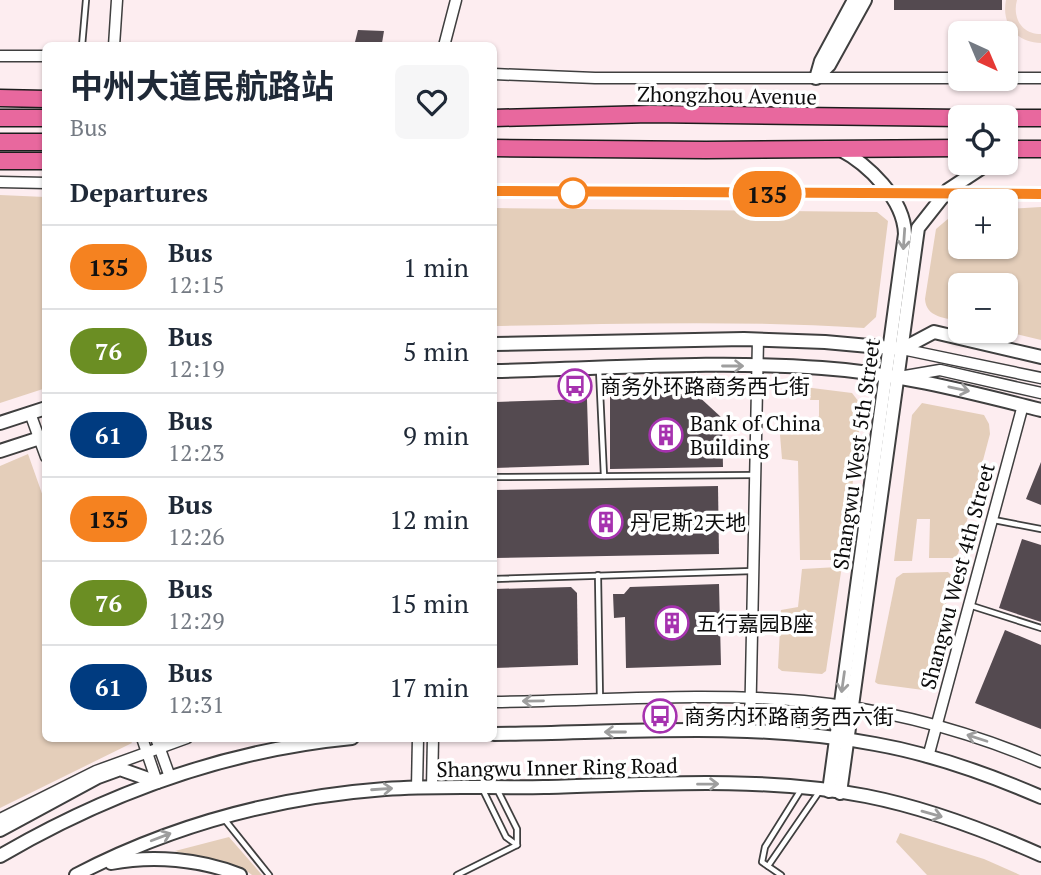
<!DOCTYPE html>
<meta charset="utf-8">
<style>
body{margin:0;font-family:"PT Serif","Noto Sans SC",serif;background:#f6f6f7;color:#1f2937;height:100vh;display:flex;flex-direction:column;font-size:26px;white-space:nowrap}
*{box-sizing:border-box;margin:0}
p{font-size:23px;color:#747a83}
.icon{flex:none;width:38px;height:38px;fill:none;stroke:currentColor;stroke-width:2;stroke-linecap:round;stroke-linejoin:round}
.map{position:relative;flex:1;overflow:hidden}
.details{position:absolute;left:42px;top:42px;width:455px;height:700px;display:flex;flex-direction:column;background:#fff;border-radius:10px;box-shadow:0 2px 5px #0004}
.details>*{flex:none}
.badge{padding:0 14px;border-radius:23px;font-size:24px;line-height:46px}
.needle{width:46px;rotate:136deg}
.fabs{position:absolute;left:948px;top:21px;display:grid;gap:14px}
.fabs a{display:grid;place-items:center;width:70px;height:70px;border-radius:10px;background:#fff;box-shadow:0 2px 5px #0004;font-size:35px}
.map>.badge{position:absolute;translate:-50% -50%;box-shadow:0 0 0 4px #fff}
h2{padding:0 28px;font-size:26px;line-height:63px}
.round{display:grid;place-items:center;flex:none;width:74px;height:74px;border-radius:10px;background:#f6f6f7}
.headline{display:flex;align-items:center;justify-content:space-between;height:119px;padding:0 28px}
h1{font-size:33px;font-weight:700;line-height:52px}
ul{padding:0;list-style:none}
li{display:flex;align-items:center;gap:21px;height:84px;padding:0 28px;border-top:2px solid #e0e1e3}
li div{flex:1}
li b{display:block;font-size:26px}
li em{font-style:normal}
li .badge{min-width:77px;font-weight:700;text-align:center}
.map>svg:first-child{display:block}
.green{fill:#e4ceba}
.pitch{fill:#ecd6cb}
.building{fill:#544a50}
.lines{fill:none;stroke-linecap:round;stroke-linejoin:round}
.service-casing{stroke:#3f3f3f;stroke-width:8}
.minor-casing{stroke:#3f3f3f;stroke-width:13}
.tertiary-casing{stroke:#3f3f3f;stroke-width:16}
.trunk-casing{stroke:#1d1d1d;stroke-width:19}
.service{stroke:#fff;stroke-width:4.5}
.minor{stroke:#fff;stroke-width:10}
.tertiary{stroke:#fff;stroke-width:12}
.trunk{stroke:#e8689e;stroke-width:16}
.oneway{stroke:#9e9e9e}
.line-casing{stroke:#fff;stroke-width:16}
.line{stroke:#f58220;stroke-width:10}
.stop-dot{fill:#fff;stroke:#f58220;stroke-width:3.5}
.labels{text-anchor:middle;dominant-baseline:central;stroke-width:7;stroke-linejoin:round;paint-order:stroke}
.street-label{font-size:21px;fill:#0c0c0c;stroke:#fff}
.poi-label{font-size:21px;fill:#0c0c0c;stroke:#fff;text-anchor:start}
</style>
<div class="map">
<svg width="1041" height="875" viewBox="0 0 1041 875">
<rect width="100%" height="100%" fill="#fdedf0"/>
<g class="green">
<path d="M 0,195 L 45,197 L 46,388 L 0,403 Z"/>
<path d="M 1041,207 L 1041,340 L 1003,331 L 1006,331 L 1006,285 L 961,285 L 961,321 C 946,318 926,318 925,299 L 936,229 L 949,218 L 961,215 L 961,247 L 1006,247 L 1006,209 Z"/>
<path d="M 494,208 L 877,212 L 888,221 L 876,317 L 864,328 C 741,320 617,324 494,326 Z"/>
<path d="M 804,387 L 852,393 L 862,406 L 844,555 L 840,560 L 800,560 L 798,461 L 782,459 L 779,423 L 814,424 L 819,416 L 819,400 L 810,400 L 811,396 L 798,396 Z"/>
<path d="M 922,403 L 984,415 L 989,424 L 990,434 L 957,558 L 929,558 L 930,519 L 917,519 L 912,561 L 894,561 L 912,415 Z"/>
<path d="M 28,454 L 45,502 L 46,738 L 130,739 L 132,743 L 0,808 L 0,466 Z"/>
<path d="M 838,567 L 841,572 L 826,671 L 822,674 L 782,671 L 778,668 L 781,610 L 798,607 L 802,569 Z"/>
<path d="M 948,572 L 953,577 L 923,690 L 878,684 L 875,682 L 896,578 L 903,573 Z"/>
<path d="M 900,833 L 984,859 L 1020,875 L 927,875 L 896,842 Z"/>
<path d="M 229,837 L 262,875 L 252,875 L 248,872 L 175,851 Z"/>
</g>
<path class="pitch" d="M 1006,0 L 1017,0 C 1012,18 1022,34 1041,34 L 1041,43 C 1017,42 1001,25 1006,0 Z"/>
<g class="building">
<rect x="894" y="0" width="108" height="10"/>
<path d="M 358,30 L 384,31 L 382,43 L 355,42 Z"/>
<path d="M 696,394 L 722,418 L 723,467 L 610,469 L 610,395 Z"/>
<path d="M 587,399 L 589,465 L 494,468 L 494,404 L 496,402 Z"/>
<path d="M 1041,462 L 1041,505 L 1026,499 Z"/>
<path d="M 718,486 L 719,554 L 494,558 L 494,490 Z"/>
<path d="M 1022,539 L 1041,545 L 1041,622 L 999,608 Z"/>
<path d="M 719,584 L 721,665 L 626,668 L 625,617 L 614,618 L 613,594 L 624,594 L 630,587 Z"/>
<path d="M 571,587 L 577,593 L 578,665 L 494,668 L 494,589 Z"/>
<path d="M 1005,630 L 1041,645 L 1041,729 L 975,703 Z"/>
</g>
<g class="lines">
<defs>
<g id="service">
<path d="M 82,46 L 86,0"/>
<path d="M 599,370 L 604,476"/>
<path d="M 494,477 L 754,475"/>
<path d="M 994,520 L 1041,529"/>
<path d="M 598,575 L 600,700"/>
<path d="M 494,579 L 753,571"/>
<path d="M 969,605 L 1041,628"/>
<path d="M 483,790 L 506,837 L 517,845"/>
<path d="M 498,791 L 517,829 L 517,844"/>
<path d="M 225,820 L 269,875"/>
<path d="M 768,866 L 819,792"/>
<path d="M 457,875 L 517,845"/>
<path d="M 781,875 L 762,862 L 765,847 L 802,788"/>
</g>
<g id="minor">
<path d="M 114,46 L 117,0"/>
<path d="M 444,46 L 456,0"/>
<path d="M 0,56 L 46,56"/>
<path d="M 494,74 L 595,78 L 961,78"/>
<path d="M 1006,78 L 1041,78"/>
<path d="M 0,182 L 46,183"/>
<path d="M 494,191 L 1041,194"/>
<path d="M 902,349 L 1041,378"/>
<path d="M 905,376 L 940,370 L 1041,393"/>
<path d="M 30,413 L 46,457"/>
<path d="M 494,702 C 596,701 701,692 804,701 C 885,709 966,730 1041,762"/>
<path d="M 750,730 L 758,339"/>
<path d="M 142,738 L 157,782"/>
<path d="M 156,738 L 170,777"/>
<path d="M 928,757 L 1023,405"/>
<path d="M 417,788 L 418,738"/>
<path d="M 432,788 L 433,738"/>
<path d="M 0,819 L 96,771 L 187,738"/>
</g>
<g id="tertiary">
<path d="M 817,75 L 821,61 L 854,0"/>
<path d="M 816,78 L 829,65 L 865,0"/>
<path d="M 494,344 L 744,339 L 825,342 L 902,349 L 934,332 L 1041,357"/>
<path d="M 494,371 C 603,369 713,360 822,368 C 897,373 969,392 1041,410"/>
<path d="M 0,423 L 46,408"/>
<path d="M 0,451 L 46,436"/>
<path d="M 494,734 C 620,733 749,721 875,744 C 932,754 988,774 1041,797"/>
<path d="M 829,791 L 905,234 C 904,199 868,164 839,149"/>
<path d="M 840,793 L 918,228 L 948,190 L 989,163"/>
<path d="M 0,830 L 98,777 L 120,769 L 157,782"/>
<path d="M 0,856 C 108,793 227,750 352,738"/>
<path d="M 111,863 C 153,855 200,859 240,875"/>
<path d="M 76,875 C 172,825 278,797 385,789 C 437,785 491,788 544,787 C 650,784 760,776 866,796 C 927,808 985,830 1041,855"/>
</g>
<g id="trunk">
<path d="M 0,98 L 46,99"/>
<path d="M 0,118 L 46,118"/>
<path d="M 494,118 L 650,114 L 961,118"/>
<path d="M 1006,118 L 1041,118"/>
<path d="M 0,142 L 46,142"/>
<path d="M 494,148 L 706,150 L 961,148"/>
<path d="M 1006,149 L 1041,149"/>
<path d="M 0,161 L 46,161"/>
</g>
</defs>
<use href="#service" class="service-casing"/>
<use href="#minor" class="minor-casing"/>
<use href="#tertiary" class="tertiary-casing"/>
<use href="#trunk" class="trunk-casing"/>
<use href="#service" class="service"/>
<use href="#minor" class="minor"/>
<use href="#tertiary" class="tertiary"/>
<use href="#trunk" class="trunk"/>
</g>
<defs><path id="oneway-shaft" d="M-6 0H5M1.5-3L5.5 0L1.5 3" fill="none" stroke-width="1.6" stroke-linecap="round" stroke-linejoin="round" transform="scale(1.75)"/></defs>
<g class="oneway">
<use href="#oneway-shaft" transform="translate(904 239) rotate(94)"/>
<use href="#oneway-shaft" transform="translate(733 366)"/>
<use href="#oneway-shaft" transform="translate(959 389) rotate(12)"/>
<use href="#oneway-shaft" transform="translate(843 682) rotate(98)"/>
<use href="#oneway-shaft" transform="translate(533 701) rotate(179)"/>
<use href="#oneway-shaft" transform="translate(615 732) rotate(180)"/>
<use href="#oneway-shaft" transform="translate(977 738) rotate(-162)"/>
<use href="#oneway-shaft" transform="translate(708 784) rotate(-1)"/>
<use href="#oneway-shaft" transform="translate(382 789) rotate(-4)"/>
<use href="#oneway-shaft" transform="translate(932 814) rotate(16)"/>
<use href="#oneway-shaft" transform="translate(161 837) rotate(-21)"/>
</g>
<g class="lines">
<defs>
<path id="line" d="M 494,191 L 1041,194"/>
</defs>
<use href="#line" class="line-casing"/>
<use href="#line" class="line"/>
</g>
<defs>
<symbol id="bus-ring" viewBox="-11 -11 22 22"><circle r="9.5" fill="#fff" stroke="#a632af" stroke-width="1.5"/><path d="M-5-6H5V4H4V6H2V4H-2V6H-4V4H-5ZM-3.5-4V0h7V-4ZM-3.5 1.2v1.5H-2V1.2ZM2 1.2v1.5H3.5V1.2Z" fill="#a632af"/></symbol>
<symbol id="building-ring" viewBox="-11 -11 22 22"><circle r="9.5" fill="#fff" stroke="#a632af" stroke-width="1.5"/><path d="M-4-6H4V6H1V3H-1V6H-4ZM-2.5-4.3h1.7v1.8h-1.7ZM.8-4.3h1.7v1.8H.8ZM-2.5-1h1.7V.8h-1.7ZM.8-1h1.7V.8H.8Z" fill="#a632af"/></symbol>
</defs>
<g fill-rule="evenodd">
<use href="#bus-ring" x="556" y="367" width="38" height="38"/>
<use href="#building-ring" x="647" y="416" width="38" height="38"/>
<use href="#building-ring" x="587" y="503" width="38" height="38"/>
<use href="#building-ring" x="653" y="604" width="38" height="38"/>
<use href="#bus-ring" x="641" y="697" width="38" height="38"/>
</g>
<circle class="stop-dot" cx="573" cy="193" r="14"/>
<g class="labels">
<g class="street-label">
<text transform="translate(727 95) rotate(1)">Zhongzhou Avenue</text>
<text transform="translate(856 454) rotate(-82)">Shangwu West 5th Street</text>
<text transform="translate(957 576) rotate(-75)">Shangwu West 4th Street</text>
<text transform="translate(557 767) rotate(-1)">Shangwu Inner Ring Road</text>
</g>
<g class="poi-label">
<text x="600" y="386">商务外环路商务西七街</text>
<text x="690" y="423">Bank of China<tspan x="690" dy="24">Building</tspan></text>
<text x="630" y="522">丹尼斯2天地</text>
<text x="696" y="623">五行嘉园B座</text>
<text x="684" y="716">商务内环路商务西六街</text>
</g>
</g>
</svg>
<div class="fabs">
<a><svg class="needle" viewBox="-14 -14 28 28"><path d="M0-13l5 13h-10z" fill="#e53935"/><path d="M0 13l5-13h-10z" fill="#747a83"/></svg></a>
<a><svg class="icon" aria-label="locate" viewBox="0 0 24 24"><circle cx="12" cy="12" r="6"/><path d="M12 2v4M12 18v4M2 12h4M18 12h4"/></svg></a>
<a>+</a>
<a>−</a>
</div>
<b class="badge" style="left:767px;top:194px;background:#f58220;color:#111">135</b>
<section class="details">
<div class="headline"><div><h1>中州大道民航路站</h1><p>Bus</p></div><a class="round"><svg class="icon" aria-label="heart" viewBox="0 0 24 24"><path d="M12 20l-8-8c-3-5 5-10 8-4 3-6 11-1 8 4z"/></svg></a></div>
<h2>Departures</h2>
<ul>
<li><span class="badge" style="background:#f58220;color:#111">135</span><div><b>Bus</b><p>12:15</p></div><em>1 min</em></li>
<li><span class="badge" style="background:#6b8e23;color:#fff">76</span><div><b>Bus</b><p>12:19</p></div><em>5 min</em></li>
<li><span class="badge" style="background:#003b80;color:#fff">61</span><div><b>Bus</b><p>12:23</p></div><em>9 min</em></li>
<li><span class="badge" style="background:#f58220;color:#111">135</span><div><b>Bus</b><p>12:26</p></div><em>12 min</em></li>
<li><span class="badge" style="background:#6b8e23;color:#fff">76</span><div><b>Bus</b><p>12:29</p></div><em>15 min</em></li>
<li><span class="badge" style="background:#003b80;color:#fff">61</span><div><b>Bus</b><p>12:31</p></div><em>17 min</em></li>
</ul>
</section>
</div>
